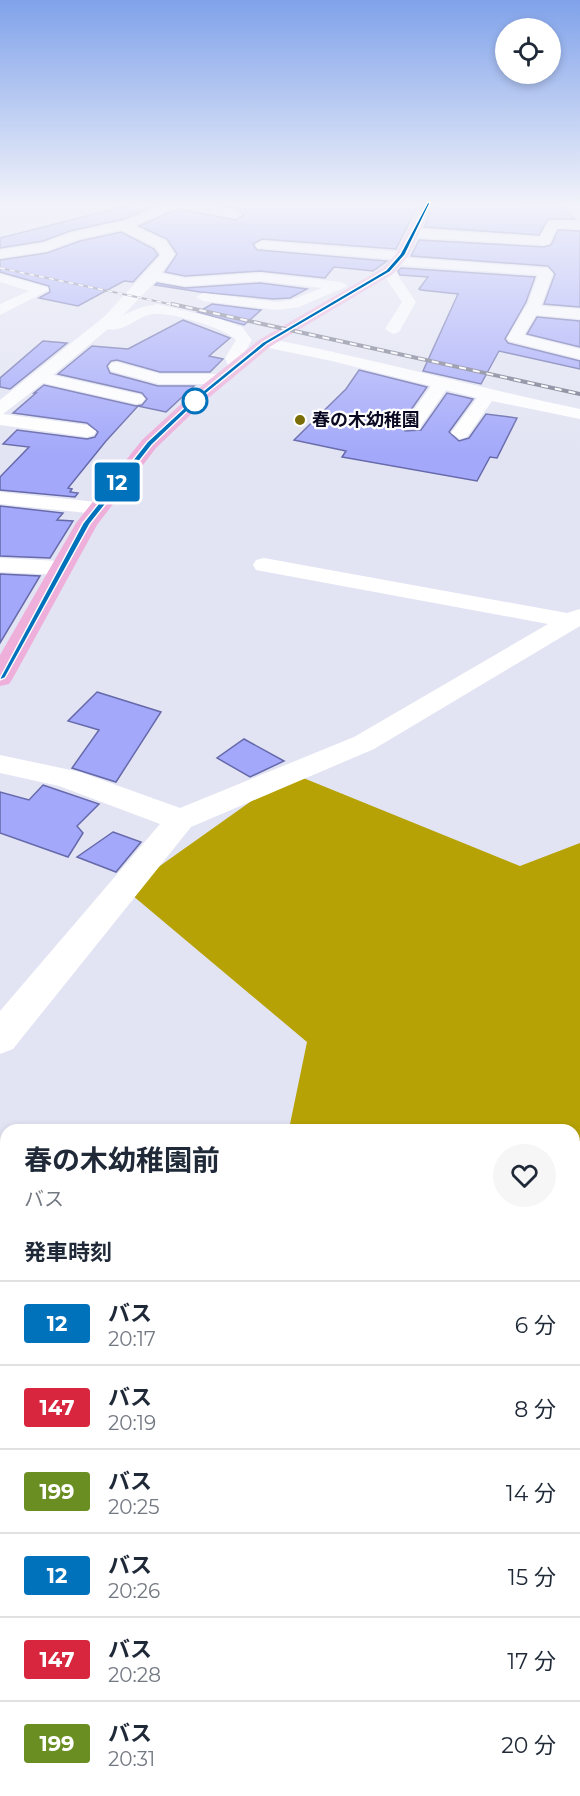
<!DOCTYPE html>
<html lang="ja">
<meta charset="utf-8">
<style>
body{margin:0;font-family:Montserrat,"Noto Sans JP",sans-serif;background:#f6f6f7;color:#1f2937;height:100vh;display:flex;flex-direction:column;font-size:22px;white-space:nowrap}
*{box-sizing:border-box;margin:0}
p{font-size:20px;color:#747a83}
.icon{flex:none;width:33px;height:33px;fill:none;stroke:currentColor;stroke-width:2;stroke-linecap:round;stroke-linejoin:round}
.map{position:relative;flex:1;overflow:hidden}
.details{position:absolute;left:0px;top:1124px;width:580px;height:674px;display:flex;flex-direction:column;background:#fff;border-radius:18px 18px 0 0;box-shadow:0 3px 9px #0003}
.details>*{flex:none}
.badge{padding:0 12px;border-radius:4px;font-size:21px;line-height:39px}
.controls{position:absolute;left:495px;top:18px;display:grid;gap:12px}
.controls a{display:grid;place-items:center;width:66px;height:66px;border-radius:50%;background:#fff;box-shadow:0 3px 9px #0003;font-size:30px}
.map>.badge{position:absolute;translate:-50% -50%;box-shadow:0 0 0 3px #fff}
h2{padding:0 24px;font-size:22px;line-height:54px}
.round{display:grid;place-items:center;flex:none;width:63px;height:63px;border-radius:32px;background:#f6f6f7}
.overview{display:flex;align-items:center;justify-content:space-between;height:102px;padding:0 24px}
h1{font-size:28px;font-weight:700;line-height:45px}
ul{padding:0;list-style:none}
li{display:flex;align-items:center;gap:18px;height:84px;padding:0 24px;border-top:2px solid #e0e1e3}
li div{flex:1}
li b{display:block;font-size:22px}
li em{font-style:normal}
li .badge{min-width:66px;font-weight:700;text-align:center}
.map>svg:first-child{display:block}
.forest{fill:#b6a205}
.building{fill:#a3a8fa;stroke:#6669aa;stroke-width:1.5}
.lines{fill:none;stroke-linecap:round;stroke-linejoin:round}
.minor{fill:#fff;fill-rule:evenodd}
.major{fill:#eeafda;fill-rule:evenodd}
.rail-far1-casing{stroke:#747589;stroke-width:2}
.rail-casing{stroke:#747589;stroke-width:4}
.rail-far1{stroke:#fff;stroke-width:1.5;stroke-dasharray:5;stroke-linecap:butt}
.rail{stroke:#fff;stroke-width:2;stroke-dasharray:7;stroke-linecap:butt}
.line{fill:#0072bc;stroke:#fff;stroke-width:1.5}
.stop-dot{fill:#fff;stroke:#0072bc;stroke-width:3}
.poi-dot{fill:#7a6c07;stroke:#fff;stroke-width:2}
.labels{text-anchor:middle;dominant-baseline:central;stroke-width:4.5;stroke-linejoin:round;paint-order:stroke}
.far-poi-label{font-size:18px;font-weight:bold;fill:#0b0a23;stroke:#fff;text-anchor:start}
</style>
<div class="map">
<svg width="580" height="1796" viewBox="0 0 580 1796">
<rect width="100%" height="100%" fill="#e2e4f3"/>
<g class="forest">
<path d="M 291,773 L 520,866 L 580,843 L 580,1359 L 574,1357 L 574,1130 L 289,1129 L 307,1042 L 126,890 Z"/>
<path d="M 6,1345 L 6,1791 L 574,1791 L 575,1497 L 580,1500 L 580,1796 L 0,1796 L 0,1348 Z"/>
</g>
<g class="building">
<path d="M 138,203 L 161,203 L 124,219 L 70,231 L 43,241 L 0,248 L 0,238 Z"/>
<path d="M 207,203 L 419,203 L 396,249 L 262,239 L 253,244 L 257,250 L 387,261 L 373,271 L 334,267 L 325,278 L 260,271 L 185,276 L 165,272 L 177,254 L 167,239 L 139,226 L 177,209 L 236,220 L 244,215 L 236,208 Z"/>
<path d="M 435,203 L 559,204 L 575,219 L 548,219 L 539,235 L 424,227 Z"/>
<path d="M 558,230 L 580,231 L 580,307 L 544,304 L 555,274 L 548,266 L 411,256 L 419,240 L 544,247 L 551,245 Z"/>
<path d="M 121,232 L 154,249 L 158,255 L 133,282 L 124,281 L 78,306 L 39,298 L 50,292 L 49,286 L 0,272 L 0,260 L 47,253 L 80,241 Z"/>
<path d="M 401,268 L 535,277 L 526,302 L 505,339 L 508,343 L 580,361 L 580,369 L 499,351 L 481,384 L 423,371 L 458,294 L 421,290 L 419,289 L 428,277 L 400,275 L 398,271 Z"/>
<path d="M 157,283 L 185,288 L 260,283 L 307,289 L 290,298 L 273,299 L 200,292 L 155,285 Z"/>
<path d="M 212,304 L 261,310 L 244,325 L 198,312 Z"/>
<path d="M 537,317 L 580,321 L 580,347 L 527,334 Z"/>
<path d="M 183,320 L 230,338 L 209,356 L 223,359 L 210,372 L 160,372 L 117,360 L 111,361 L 107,366 L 110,373 L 158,386 L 194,386 L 166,412 L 138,406 L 106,441 L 68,488 L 72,489 L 70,492 L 78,493 L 75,497 L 0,490 L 0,477 L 29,447 L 3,444 L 17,430 L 87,439 L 95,437 L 98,432 L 87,423 L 13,413 L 36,393 L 34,393 L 44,385 L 136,406 L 142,405 L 147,399 L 142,393 L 58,374 L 92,346 L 128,349 Z"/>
<path d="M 43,341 L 67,343 L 10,389 L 0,387 L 0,378 Z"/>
<path d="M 359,370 L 427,387 L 401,424 L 405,431 L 421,430 L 447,393 L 473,399 L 449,432 L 459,441 L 469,438 L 486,414 L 517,418 L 497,458 L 490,457 L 477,481 L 342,457 L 346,451 L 294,440 L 346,389 Z"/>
<path d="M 0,506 L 63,513 L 57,520 L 73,521 L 50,558 L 0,556 Z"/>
<path d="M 0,574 L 40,576 L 0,643 Z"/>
<path d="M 97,692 L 161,712 L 116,782 L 72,768 L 99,730 L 68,721 Z"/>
<path d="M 244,739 L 284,761 L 250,777 L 217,758 Z"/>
<path d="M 43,785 L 99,804 L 77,826 L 83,833 L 68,857 L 0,833 L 0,792 L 29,800 Z"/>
<path d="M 113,832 L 141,842 L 116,872 L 77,857 Z"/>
</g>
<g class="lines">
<g class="minor">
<path d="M 167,203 L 194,203 L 236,210 L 242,214 L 236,218 L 177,207 L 134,226 L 166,241 L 175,255 L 161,273 L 185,278 L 260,273 L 341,282 L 348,286 L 299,307 L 277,310 L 203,301 L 196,297 L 203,293 L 277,302 L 291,300 L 322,288 L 260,281 L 185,286 L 156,281 L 123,315 L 142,307 L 157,304 L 220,319 L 242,327 L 252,340 L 241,358 L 244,366 L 242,370 L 230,370 L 225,358 L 236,340 C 226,328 168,311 152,314 C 137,317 123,333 108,329 L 53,375 L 142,395 L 145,399 L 142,403 L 136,404 L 43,383 L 3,414 L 87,425 L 96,431 L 94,435 L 87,437 L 0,425 L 0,400 L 105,316 L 161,255 L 156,247 L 121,230 L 79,239 L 47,251 L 0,258 L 0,250 L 44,243 L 70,233 L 125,221 Z"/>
<path d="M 553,220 L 580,221 L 580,229 L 557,228 L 549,244 L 544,245 L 413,237 L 407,233 L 413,229 L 540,237 L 549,221 Z"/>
<path d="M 262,241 L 401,252 L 406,253 L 407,258 L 548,268 L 553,273 L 541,306 L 580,309 L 580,319 L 536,315 L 524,335 L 580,349 L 580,359 L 509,341 L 507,338 L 528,303 L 538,275 L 397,265 L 392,264 L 391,259 L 257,248 L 255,245 Z"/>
<path d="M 388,267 L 393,268 L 416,302 L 399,332 L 393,334 L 385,329 L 402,302 L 381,271 Z"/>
<path d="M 0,274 L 47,287 L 49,290 L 0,315 L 0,304 L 29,291 L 0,282 Z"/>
<path d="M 265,338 C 371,358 474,387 580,409 L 580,419 L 492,401 L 467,437 L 460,439 L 451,433 L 477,398 L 446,390 L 419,429 L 405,429 L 403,425 L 431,386 L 332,361 L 259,346 L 257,343 L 259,340 Z"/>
<path d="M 117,362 L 160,374 L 220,374 L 229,379 L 220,384 L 159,384 L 111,371 L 109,367 L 111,363 Z"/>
<path d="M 0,492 L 97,502 L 104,504 L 108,508 L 104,512 L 97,514 L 0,504 Z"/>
<path d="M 0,558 L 60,561 L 68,563 L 71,568 L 68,573 L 60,575 L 0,572 Z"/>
<path d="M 264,558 L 567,613 L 580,609 L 580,626 L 374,749 L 191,827 L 13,1049 L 0,1054 L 0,1011 L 160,824 L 59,786 L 0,773 L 0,755 L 80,772 L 180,808 L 354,737 L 548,624 L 256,570 L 253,565 L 256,560 Z"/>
</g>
<path class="major" d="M 421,203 L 433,203 L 409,255 L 393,274 L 271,346 L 206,400 L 156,448 L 97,525 L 13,678 L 9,684 L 0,686 L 0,655 L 76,523 L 142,440 L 194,392 L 259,340 L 383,268 L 396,254 Z"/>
<defs>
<path id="rail-far1" d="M 0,268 L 179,306"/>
<path id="rail" d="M 172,304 L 580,394"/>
</defs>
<use href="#rail-far1" class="rail-far1-casing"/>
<use href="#rail" class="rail-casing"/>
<use href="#rail-far1" class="rail-far1"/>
<use href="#rail" class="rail"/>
</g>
<linearGradient id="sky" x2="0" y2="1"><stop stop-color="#80a2ea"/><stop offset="0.45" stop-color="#f2f3fa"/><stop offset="1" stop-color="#f2f3fa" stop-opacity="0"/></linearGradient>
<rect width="580" height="454" fill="url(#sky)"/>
<path class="line" d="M 428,202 L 430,203 L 405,255 L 390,272 L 267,344 L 202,397 L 152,445 L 90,524 L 5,678 L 0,680 L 0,678 L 83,523 L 147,442 L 198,395 L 263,342 L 386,270 L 400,254 Z"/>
<circle class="stop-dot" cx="195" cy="401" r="12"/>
<circle class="poi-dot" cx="300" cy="420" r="6"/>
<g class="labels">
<g class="far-poi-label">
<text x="312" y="420">春の木幼稚園</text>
</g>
</g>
</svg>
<div class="controls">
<a><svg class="icon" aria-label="locate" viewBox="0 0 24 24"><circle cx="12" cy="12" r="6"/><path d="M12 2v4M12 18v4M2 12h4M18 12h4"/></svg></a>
</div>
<b class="badge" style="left:117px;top:482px;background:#0072bc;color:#fff">12</b>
<section class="details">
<div class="overview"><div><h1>春の木幼稚園前</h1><p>バス</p></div><a class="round"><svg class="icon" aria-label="heart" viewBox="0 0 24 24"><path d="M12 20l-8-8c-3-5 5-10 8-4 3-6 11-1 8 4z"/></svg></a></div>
<h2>発車時刻</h2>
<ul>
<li><span class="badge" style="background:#0072bc;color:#fff">12</span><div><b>バス</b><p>20:17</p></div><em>6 分</em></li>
<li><span class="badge" style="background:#d7263d;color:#fff">147</span><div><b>バス</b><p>20:19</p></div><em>8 分</em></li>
<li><span class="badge" style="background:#6b8e23;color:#fff">199</span><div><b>バス</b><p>20:25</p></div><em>14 分</em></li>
<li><span class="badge" style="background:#0072bc;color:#fff">12</span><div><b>バス</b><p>20:26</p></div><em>15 分</em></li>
<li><span class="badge" style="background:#d7263d;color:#fff">147</span><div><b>バス</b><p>20:28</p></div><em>17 分</em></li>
<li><span class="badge" style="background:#6b8e23;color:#fff">199</span><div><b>バス</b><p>20:31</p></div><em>20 分</em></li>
</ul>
</section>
</div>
